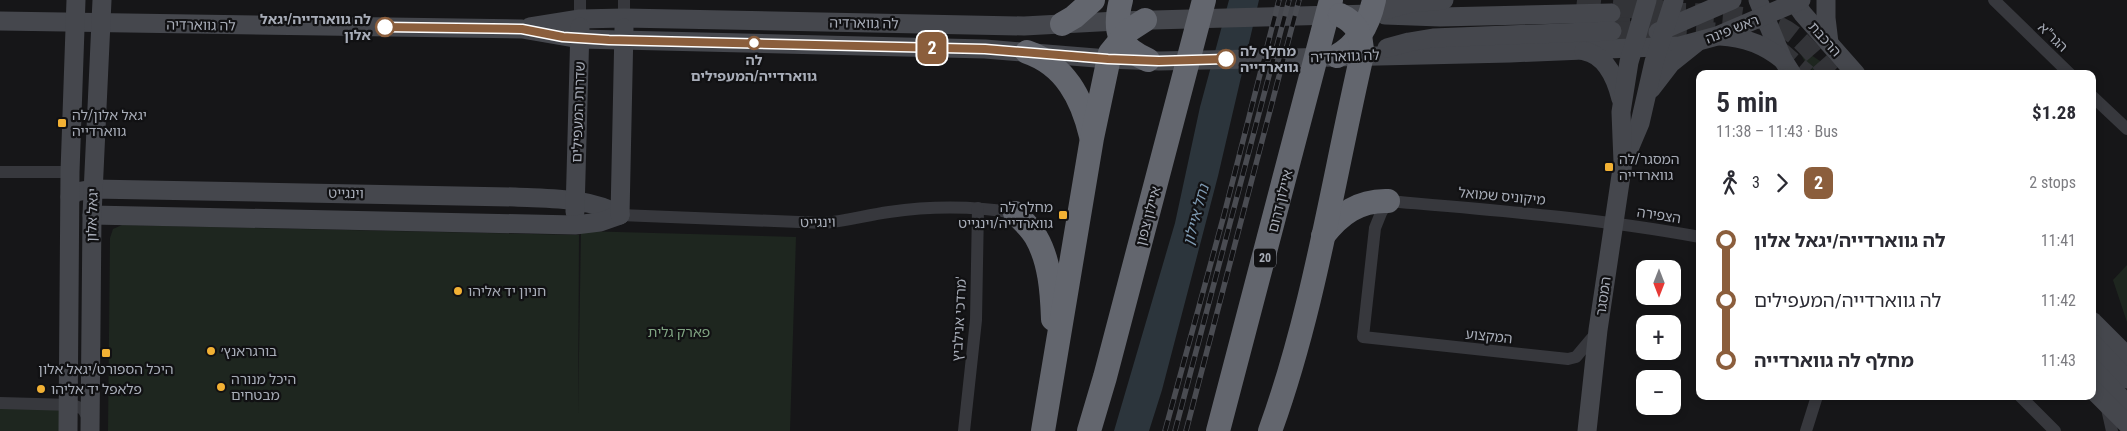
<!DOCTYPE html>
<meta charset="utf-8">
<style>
body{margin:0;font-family:"Roboto Condensed","Noto Sans Hebrew",sans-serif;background:#f7f7f7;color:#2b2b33;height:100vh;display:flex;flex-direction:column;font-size:19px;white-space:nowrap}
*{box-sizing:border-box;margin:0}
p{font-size:16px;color:#7c7c81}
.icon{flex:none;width:28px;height:28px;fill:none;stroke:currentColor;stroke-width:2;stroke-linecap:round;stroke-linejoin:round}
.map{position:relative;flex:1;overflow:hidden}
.sheet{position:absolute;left:1696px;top:70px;width:400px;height:330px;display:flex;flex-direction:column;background:#fff;border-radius:10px;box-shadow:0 2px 8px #0003}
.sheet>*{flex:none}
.badge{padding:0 10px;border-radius:8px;font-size:18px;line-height:32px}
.needle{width:32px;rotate:180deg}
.buttons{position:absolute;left:1636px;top:260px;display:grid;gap:10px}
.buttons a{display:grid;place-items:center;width:45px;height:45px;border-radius:10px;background:#fff;box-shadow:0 2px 8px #0003;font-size:25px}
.map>.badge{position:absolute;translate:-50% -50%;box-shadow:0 0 0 2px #fff}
.legs{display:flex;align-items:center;gap:8px;height:55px;padding:0 20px;font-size:16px}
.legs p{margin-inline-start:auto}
.head{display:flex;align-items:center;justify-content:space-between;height:85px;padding:0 20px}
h1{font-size:28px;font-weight:600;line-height:38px}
ul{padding:0 20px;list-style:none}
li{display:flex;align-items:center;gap:18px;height:60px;font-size:19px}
li i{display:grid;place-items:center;width:8px;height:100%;margin:0 6px;background:currentColor}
li i::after{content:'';width:12px;height:12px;margin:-6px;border:4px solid;border-radius:50%;background:#fff}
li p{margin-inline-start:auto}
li:first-child i{background:linear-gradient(#0000 50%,currentColor 0)}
li:last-child i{background:linear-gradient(currentColor 50%,#0000 0)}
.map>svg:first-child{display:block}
.green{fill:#1e261f}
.water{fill:#2c353c}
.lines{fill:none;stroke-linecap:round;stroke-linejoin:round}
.secondary-tunnel{stroke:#333438;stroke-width:19;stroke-dasharray:19 9;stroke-linecap:butt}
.highway-tunnel{stroke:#333438;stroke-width:24;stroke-dasharray:24 12;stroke-linecap:butt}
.street{stroke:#37383d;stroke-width:12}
.secondary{stroke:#45474d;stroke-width:19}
.highway{stroke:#63666e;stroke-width:24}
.rail-casing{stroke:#4a4c52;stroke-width:5.5}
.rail{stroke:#111113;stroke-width:4;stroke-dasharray:11;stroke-linecap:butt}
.line-1-casing{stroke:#fff;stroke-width:11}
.line-1{stroke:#8b5e3c;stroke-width:8}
.stop-1-dot{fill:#fff;stroke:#8b5e3c;stroke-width:2.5}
.poi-dot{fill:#f2b134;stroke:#111113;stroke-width:2}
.labels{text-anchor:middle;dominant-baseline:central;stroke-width:4.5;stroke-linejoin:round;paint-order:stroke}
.shield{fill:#111113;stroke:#7b7e86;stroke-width:1}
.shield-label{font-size:12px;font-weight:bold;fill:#a8adb8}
.stop-label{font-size:14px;font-weight:bold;fill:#a8adb8;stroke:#111113;text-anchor:end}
.street-label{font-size:14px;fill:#a8adb8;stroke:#111113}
.poi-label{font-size:14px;fill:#a8adb8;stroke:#111113;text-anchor:start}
.park-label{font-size:14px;fill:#7fa381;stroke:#111113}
.water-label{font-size:15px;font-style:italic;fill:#7f9bb3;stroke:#111113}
</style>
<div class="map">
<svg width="2127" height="431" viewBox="0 0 2127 431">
<rect width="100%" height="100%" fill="#161618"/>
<g class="green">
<path d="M 1799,44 C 1809,57 1826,62 1838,74 C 1808,74 1810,71 1796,45 Z"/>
<path d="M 122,225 L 579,235 L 578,415 L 581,231 L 796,237 L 790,431 L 108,431 L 110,238 L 113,229 Z"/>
<path d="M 2127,265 L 2127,322 L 2113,280 Z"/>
<path d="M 0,407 L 60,408 L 60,431 L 0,431 Z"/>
</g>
<path class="water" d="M 1229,0 L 1259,0 L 1218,176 L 1162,390 L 1149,431 L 1114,431 L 1175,223 L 1200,107 Z"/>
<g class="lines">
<g class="secondary-tunnel">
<path d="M 1611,13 C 1655,13 1744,8 1781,27 C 1801,36 1816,59 1831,74"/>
<path d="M 1612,31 L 1676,29 L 1728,33"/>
<path d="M 1778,49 L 1807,74"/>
</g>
<path class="highway-tunnel" d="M 1577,0 L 1638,7 L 1665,13"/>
<g class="street">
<path d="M 1994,0 L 2070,74"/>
<path d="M 624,18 L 624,0"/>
<path d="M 580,19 L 580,0"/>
<path d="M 2092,96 L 2127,129"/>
<path d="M 0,172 L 70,172"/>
<path d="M 620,215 L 824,223 C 847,221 867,215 889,212 C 931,206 974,206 1015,213"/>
<path d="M 1597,332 L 1576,357 L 1568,359 L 1363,337 L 1375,228 L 1381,213 L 1388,201 C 1492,210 1597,218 1700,237"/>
<path d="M 2020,396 L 2055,431"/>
<path d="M 0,403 L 73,405 L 83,409 L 89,420"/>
<path d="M 2106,404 L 2112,431"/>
<path d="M 964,431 L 976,320 L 978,208"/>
<path d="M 1806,431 L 1817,396"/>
</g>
<g class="secondary">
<path d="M 1758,0 L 1783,60 L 1792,74"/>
<path d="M 1793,0 L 1803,14 L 1856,74"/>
<path d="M 1826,0 L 1826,18 L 1829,43"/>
<path d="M 1385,15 L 1440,17 L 1611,13"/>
<path d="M 0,21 L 522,29 L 580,39 L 985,49 L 1108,59 L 1159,61 L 1510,53 L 1680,46 L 1717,36 L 1801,0"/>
<path d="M 530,27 L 580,19 L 624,18 L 1024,26 L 1117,21 L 1371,14 L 1410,3 L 1444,0"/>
<path d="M 1658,32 L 1732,0"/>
<path d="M 1720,36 C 1744,37 1765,45 1783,60"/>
<path d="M 1387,48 L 1409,42 L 1433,38 L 1612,31"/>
<path d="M 1584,51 C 1606,55 1616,79 1621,99"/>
<path d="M 1651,89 L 1671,63 L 1696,43"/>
<path d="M 1626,156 L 1640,123 L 1654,62 L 1674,0"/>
<path d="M 70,197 L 76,192 L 93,189 L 515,197 C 551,199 587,197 620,215"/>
<path d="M 575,212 L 580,27"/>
<path d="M 92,215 L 575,225 L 600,222 L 620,215"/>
<path d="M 620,215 L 624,28"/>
<path d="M 2092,321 L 2127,356"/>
<path d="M 2092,343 L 2127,379"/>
<path d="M 2092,368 L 2127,404"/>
<path d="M 2092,389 L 2127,424"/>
<path d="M 68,431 L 70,172 L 76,0"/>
<path d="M 90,431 L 92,215 L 102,0"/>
<path d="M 1587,431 L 1598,330 L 1623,162 L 1621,112 L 1629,62 L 1647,0"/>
</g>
<g class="highway">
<path d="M 1121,0 C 1113,31 1118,47 1148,60"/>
<path d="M 1062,24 L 1074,17 L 1093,0"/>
<path d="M 1027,52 C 1065,65 1082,98 1091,136"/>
<path d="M 1337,56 C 1359,44 1369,23 1374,0"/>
<path d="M 1015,213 C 1023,221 1031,228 1036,237 C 1050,261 1052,292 1053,319"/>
<path d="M 1323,236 C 1340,214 1359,200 1388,201"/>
<path d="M 1043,431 L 1092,138 L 1110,53 L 1128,31 L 1145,20"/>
<path d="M 1089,431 L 1105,377 L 1204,0"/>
<path d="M 1218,431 L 1331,0"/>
<path d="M 1270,431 C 1314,310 1333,180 1362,55 C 1362,36 1358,23 1340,15"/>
</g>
<defs>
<g id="rail">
<path d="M 1165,431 L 1224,215 L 1279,0"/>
<path d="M 1175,431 L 1289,0"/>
<path d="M 1186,431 L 1299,0"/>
</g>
</defs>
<use href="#rail" class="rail-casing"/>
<use href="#rail" class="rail"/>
</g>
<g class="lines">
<defs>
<path id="line-1" d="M 385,27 L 522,29 L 563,37 L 609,40 L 985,49 L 1108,59 L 1159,61 L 1226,59"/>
</defs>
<use href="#line-1" class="line-1-casing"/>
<use href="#line-1" class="line-1"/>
</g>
<g class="stop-1-dot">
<circle cx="385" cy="27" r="9"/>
<circle cx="754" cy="43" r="6"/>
<circle cx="1226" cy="59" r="9"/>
</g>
<g class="poi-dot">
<rect x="57" y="118" width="10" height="10" rx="2.5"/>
<rect x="1604" y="162" width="10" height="10" rx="2.5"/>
<rect x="1058" y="210" width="10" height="10" rx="2.5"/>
<circle cx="458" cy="291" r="5"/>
<circle cx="211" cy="351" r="5"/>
<rect x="101" y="348" width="10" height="10" rx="2.5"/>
<circle cx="221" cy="387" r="5"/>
<circle cx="41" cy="389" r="5"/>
</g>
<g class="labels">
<rect class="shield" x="1254" y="248.5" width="22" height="19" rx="4"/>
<g class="shield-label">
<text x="1265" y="258">20</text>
</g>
<g class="stop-label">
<text x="371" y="19">לה גווארדייה/יגאל<tspan x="371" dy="16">אלון</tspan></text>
<text x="1240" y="51" text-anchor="start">מחלף לה<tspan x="1240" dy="16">גווארדייה</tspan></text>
<text x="754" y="60" text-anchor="middle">לה<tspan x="754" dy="16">גווארדייה/המעפילים</tspan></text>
</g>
<g class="street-label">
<text transform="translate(864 23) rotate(1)">לה גווארדיה</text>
<text transform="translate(201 25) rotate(1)">לה גווארדיה</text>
<text transform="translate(1732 29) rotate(-21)">ראש פינה</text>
<text transform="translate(2053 37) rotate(44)">הגר"א</text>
<text transform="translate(1825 39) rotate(48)">הרכבת</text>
<text transform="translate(1345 56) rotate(-2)">לה גווארדיה</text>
<text transform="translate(578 112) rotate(-88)">שדרות המעפילים</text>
<text transform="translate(346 193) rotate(1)">וינגייט</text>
<text transform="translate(1502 196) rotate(5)">מיקוניס שמואל</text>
<text transform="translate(1280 201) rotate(-76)">איילון דרום</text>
<text transform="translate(92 215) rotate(-88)">יגאל אלון</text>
<text transform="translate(1659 215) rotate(9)">הצפירה</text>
<text transform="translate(1148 216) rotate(-75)">איילון צפון</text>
<text transform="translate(818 222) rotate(-1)">וינגייט</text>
<text transform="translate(1603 296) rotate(-82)">המסגר</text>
<text transform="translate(959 319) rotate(-87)">מרדכי אנילביץ'</text>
<text transform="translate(1489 336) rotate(6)">המקצוע</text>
</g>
<g class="poi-label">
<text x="72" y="115">יגאל אלון/לה<tspan x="72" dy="16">גווארדייה</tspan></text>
<text x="1619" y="159">המסגר/לה<tspan x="1619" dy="16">גווארדייה</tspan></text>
<text x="1053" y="207" text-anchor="end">מחלף לה<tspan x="1053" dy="16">גווארדייה/וינגייט</tspan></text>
<text x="468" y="291">חניון יד אליהו</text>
<text x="221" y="351">בורגראנץ׳</text>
<text x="106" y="369" text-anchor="middle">היכל הספורט/יגאל אלון</text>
<text x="231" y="379">היכל מנורה<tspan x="231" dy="16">מבטחים</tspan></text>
<text x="51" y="389">פלאפל יד אליהו</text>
</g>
<g class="park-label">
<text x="679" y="332">פארק גלית</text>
</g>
<g class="water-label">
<text transform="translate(1196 215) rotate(-75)">נחל איילון</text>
</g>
</g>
</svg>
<div class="buttons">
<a><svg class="needle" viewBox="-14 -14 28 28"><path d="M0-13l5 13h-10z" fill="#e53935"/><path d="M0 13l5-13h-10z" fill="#7c7c81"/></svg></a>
<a>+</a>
<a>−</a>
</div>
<b class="badge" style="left:932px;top:48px;background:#8b5e3c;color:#fff">2</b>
<section class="sheet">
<div class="head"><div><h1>5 min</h1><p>11:38 – 11:43 · Bus</p></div><b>$1.28</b></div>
<div class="legs"><svg class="icon" aria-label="walk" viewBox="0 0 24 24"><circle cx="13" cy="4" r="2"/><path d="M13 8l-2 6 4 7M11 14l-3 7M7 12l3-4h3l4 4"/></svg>3<svg class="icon" aria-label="forward" viewBox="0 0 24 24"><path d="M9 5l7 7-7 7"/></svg><b class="badge" style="background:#8b5e3c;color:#fff">2</b><p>2 stops</p></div>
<ul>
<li><i style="color:#8b5e3c"></i><b>לה גווארדייה/יגאל אלון</b><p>11:41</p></li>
<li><i style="color:#8b5e3c"></i><span>לה גווארדייה/המעפילים</span><p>11:42</p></li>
<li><i style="color:#8b5e3c"></i><b>מחלף לה גווארדייה</b><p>11:43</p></li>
</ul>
</section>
</div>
